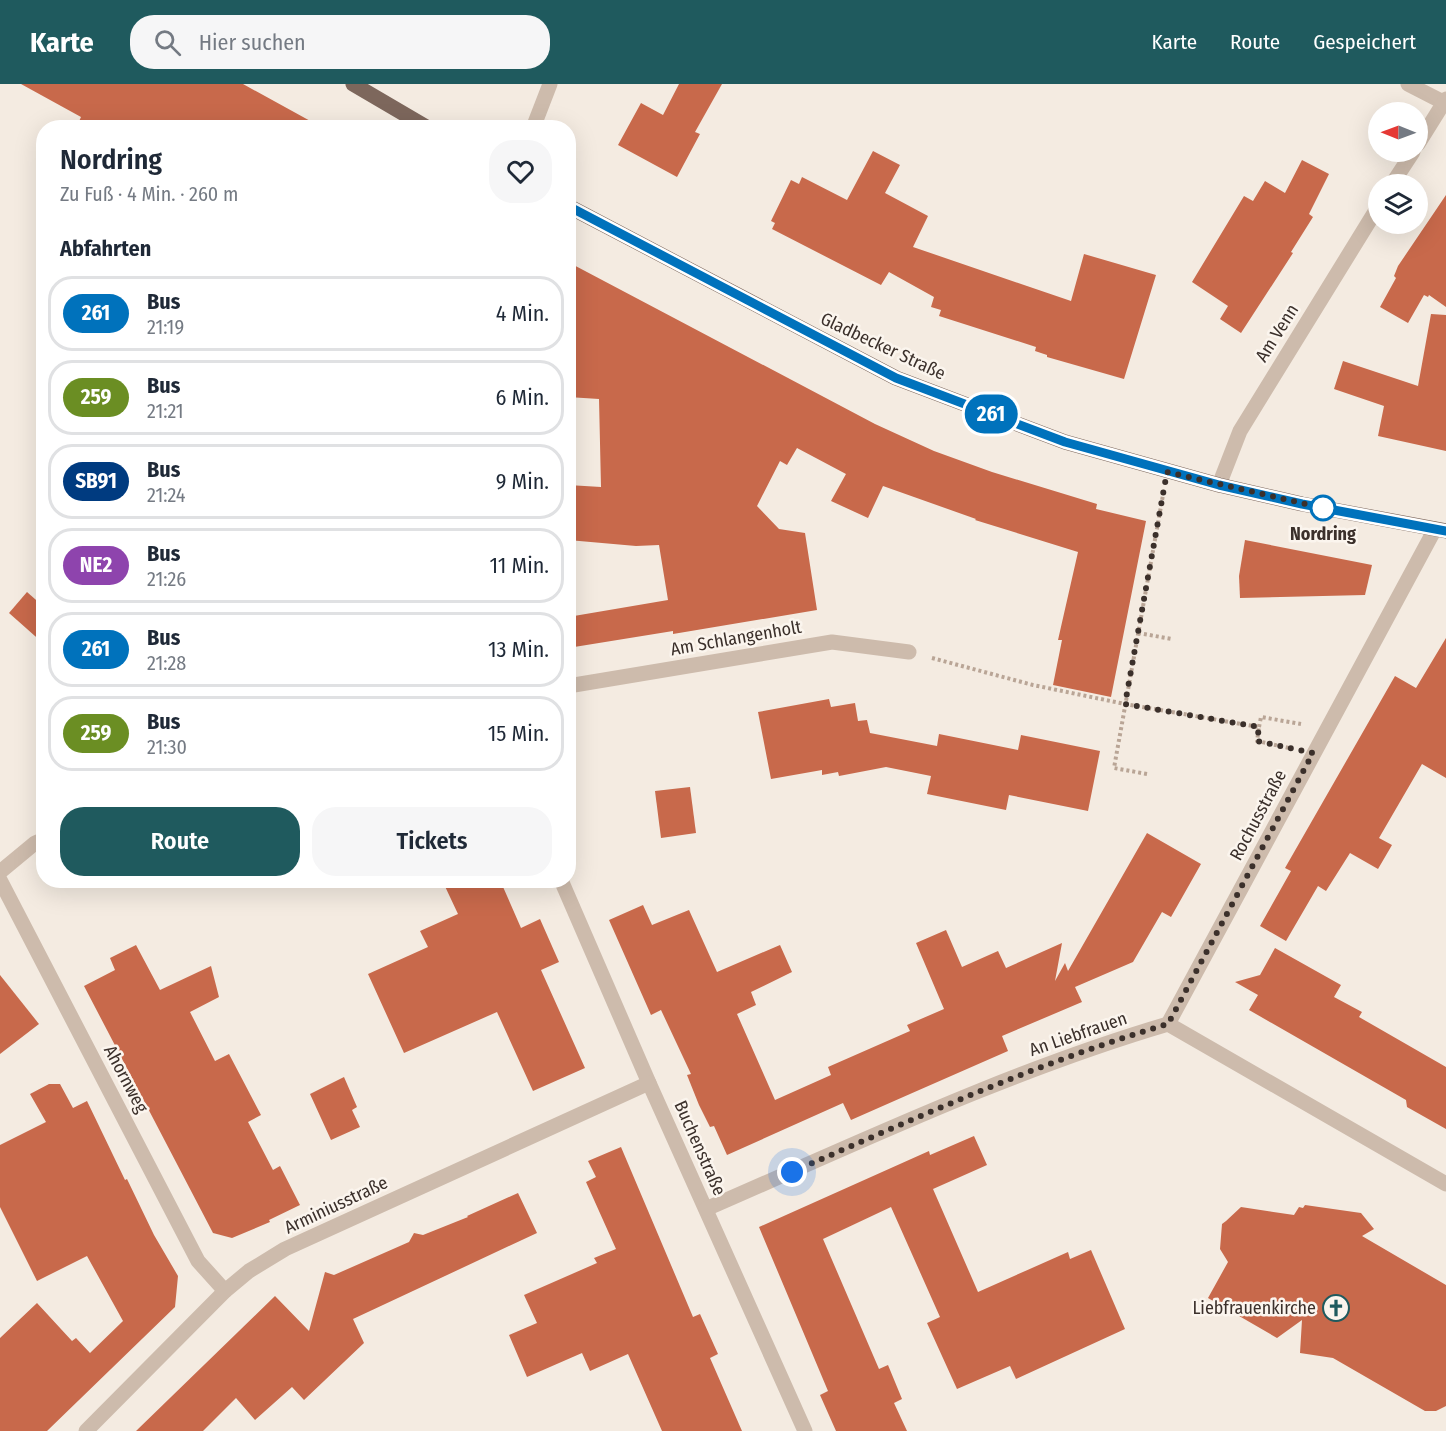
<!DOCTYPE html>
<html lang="de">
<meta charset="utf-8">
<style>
body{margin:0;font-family:"Fira Sans Condensed",sans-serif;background:#f6f6f7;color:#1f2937;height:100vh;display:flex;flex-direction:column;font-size:22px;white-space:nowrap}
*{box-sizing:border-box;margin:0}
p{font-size:20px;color:#747a83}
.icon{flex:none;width:33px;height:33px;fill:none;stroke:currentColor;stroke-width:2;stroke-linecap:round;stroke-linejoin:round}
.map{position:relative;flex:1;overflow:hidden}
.side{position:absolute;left:36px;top:36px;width:540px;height:768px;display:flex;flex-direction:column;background:#fff;border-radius:24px;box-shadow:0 6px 24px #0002}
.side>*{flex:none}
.badge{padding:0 12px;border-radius:20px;font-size:21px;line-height:39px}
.needle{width:39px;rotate:271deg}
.tools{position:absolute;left:1368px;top:18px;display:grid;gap:12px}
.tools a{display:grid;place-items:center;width:60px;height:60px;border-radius:50%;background:#fff;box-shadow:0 6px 24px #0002;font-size:30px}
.you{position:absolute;width:30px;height:30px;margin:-15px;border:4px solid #fff;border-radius:50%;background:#1a73e8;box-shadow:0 0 0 9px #1a73e833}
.map>.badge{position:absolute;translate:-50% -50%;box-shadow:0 0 0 3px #fff}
h2{padding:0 24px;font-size:22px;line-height:54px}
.round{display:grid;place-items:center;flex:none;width:63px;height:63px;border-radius:24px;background:#f6f6f7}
.summary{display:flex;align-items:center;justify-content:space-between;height:102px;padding:0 24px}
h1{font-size:28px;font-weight:600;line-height:45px}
.action{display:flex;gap:12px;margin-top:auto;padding:12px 24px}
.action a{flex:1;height:69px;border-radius:24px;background:#1f5a5e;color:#fff;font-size:24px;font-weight:600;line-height:69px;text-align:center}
.action a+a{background:#f6f6f7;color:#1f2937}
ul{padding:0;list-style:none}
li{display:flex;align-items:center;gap:18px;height:75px;margin:0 12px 9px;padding:0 12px;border:3px solid #e0e1e3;border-radius:24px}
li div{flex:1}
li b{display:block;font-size:22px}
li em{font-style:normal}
li .badge{min-width:66px;font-weight:700;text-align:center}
header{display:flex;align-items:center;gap:36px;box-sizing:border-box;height:84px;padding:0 30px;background:#1f5a5e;color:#fff}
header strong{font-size:28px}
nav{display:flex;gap:33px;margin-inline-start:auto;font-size:21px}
.search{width:420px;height:54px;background:#f6f6f7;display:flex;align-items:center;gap:15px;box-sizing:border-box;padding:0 21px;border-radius:24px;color:#747a83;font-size:22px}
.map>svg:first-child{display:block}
.building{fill:#c8694b}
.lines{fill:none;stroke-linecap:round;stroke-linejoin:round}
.path{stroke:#b9a596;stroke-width:4;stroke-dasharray:3 3;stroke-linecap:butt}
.minor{stroke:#cdbbac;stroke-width:15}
.major{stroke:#7d675c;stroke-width:15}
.line-casing{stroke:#fff;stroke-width:14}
.line{stroke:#0072bc;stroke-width:9}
.walk{stroke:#3b302b;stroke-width:6;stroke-dasharray:0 10.8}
.stop-dot{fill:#fff;stroke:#0072bc;stroke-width:3}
.labels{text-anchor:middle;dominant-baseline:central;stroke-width:5;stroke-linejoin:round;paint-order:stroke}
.street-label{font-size:18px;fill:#3b302b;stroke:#fbf5ee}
.stop-label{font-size:18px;font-weight:bold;fill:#3b302b;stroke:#fbf5ee}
.poi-label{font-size:18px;fill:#3b302b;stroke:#fbf5ee;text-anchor:end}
</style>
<header>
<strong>Karte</strong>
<div class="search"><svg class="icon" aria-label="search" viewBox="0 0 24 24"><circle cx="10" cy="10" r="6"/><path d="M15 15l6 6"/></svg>Hier suchen</div>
<nav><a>Karte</a><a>Route</a><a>Gespeichert</a></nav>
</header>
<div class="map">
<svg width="1446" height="1347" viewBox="0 0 1446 1347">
<rect width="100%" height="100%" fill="#f4ebe1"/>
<g class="building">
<path d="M 21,0 L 243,0 L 323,44 L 76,44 L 81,33 Z"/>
<path d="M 679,0 L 722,0 L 695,48 L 700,50 L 677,93 L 618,61 L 641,19 L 663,31 Z"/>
<path d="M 873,67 L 900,81 L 885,109 L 928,132 L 913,163 L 1071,217 L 1084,170 L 1156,191 L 1124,295 L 1047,273 L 1047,271 L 1035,267 L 1036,263 L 939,232 L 941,226 L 931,223 L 934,213 L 889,188 L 881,201 L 772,145 L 775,139 L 771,137 L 791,96 L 799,100 L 802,93 L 847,116 Z"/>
<path d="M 1302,76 L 1329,90 L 1309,130 L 1313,133 L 1291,168 L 1293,169 L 1241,249 L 1220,235 L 1228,222 L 1192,198 L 1244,112 L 1253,117 L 1265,97 L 1285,109 Z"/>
<path d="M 1446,111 L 1446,223 L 1429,211 L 1428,213 L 1424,211 L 1408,239 L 1380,223 L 1396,194 L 1394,192 L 1398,182 Z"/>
<path d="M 568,178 L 875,340 L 934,367 L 992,388 L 1097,420 L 1096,425 L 1146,437 L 1111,613 L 1053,601 L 1062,556 L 1058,556 L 1078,468 L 975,436 L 976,435 L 883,402 L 868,434 L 831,417 L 846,390 L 797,364 L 787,381 L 780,377 L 757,422 L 779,445 L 805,449 L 817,526 L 673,550 L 673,547 L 568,564 L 568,533 L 668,516 L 659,461 L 636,462 L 568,456 L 568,401 L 601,403 L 599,315 L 568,313 Z"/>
<path d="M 1431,230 L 1446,231 L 1446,367 L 1378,352 L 1384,322 L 1334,305 L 1343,277 L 1418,302 Z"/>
<path d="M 1245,456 L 1372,481 L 1365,511 L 1240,514 L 1239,492 Z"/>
<path d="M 27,508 L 44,523 L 44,560 L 9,529 Z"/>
<path d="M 1446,554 L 1446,694 L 1422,680 L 1379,754 L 1392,761 L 1378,785 L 1350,769 L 1326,807 L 1318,802 L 1286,857 L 1260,842 L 1291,787 L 1285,784 L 1395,592 L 1416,604 Z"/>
<path d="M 829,615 L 831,623 L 855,619 L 858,637 L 867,636 L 870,649 L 937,662 L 939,650 L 1018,666 L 1021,651 L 1100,667 L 1088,727 L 1009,711 L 1006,726 L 927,710 L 931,692 L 886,683 L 839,692 L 838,688 L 822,691 L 822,686 L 771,695 L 758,628 Z"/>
<path d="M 690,703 L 696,749 L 661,754 L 655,707 Z"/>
<path d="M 1147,749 L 1201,780 L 1171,833 L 1162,828 L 1133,878 L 1075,903 L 1082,918 L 1002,952 L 1008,967 L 910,1010 L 851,1036 L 843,1019 L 727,1071 L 714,1042 L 710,1043 L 699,1021 L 687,991 L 691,990 L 661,926 L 651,931 L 609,836 L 643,821 L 652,841 L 689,826 L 717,888 L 780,861 L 792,888 L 751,908 L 756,921 L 737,930 L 775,1016 L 831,991 L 828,983 L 910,947 L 907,941 L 944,925 L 916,859 L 946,846 L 962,883 L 998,867 L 1006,884 L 1062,859 L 1055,897 L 1065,879 L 1068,887 Z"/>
<path d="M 442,796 L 500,796 L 521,844 L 540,835 L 559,878 L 541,886 L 585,984 L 533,1007 L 497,928 L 404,969 L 368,890 L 428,863 L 420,847 L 458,830 Z"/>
<path d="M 136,861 L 160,906 L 211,882 L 219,913 L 190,928 L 215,977 L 229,970 L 261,1031 L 248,1038 L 273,1086 L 280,1082 L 300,1121 L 269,1136 L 270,1138 L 232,1154 L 213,1149 L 84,902 L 115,886 L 110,874 Z"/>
<path d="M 1275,864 L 1341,901 L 1334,913 L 1362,928 L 1359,933 L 1446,983 L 1446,1045 L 1407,1023 L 1406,1016 L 1249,926 L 1258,911 L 1235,898 L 1260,891 Z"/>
<path d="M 0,891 L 39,940 L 0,970 Z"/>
<path d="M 344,993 L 357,1023 L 352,1026 L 360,1043 L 331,1056 L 310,1010 Z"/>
<path d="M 49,1000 L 60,1000 L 73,1024 L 87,1017 L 125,1096 L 127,1095 L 154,1151 L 178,1192 L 175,1223 L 47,1347 L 0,1347 L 0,1254 L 37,1219 L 72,1257 L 76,1254 L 90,1269 L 123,1237 L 87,1172 L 37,1197 L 0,1123 L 0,1061 L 46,1038 L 30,1010 Z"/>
<path d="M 974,1052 L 987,1081 L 933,1105 L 978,1208 L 1068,1168 L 1070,1175 L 1091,1166 L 1125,1245 L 1016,1295 L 1010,1282 L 957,1305 L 927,1239 L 940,1233 L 891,1123 L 823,1155 L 879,1285 L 888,1281 L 902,1315 L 894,1319 L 907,1347 L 836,1347 L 820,1311 L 828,1307 L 759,1143 L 929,1067 L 930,1071 Z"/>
<path d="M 621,1063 L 693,1233 L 700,1230 L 718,1270 L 710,1274 L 742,1347 L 662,1347 L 628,1270 L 590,1287 L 582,1269 L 527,1293 L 509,1251 L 537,1239 L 524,1211 L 597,1179 L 594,1174 L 616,1165 L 586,1098 L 596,1093 L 588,1077 Z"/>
<path d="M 518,1109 L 537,1149 L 353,1235 L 364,1259 L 304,1316 L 292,1303 L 255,1336 L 236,1314 L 203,1347 L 136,1347 L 275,1212 L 309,1247 L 325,1188 L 334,1191 L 409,1158 L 414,1149 L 423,1151 L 468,1133 L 467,1132 Z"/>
<path d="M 1305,1121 L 1361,1129 L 1374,1145 L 1362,1152 L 1446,1201 L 1446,1322 L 1436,1327 L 1425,1327 L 1333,1274 L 1300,1269 L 1302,1236 L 1277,1254 L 1208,1214 L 1228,1178 L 1220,1165 L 1222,1140 L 1226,1137 L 1241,1123 L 1294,1131 L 1299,1123 L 1303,1124 Z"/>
</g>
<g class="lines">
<g class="path">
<path d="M 1138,549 L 1172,555"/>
<path d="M 932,574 L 1033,601 L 1125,620 L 1259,643 L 1257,657 L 1289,664"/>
<path d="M 1259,643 L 1261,633 L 1301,640"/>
<path d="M 1147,690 L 1114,684 L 1163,411"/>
</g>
<g class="minor">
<path d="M 1408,0 L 1443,18"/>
<path d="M 533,44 L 550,0"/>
<path d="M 1418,60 L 1446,15"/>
<path d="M 1392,100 L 1413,68"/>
<path d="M 1219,401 L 1240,347 L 1378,123"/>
<path d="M 568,602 L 832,558 L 909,568"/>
<path d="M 0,788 L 35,759 L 44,755"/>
<path d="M 0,796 L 198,1177 L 225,1207"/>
<path d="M 561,796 L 649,999 L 805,1347"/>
<path d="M 1168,940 L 1435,445"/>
<path d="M 706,1125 C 858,1059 1009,987 1168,940 L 1446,1100"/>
<path d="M 86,1347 L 225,1207 L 249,1187 L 285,1165 L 649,999"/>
</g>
<g class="major">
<path d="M 353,0 L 428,44"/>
<path d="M 568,122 L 896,294 L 1065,358 L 1219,401 L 1302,420 L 1446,447"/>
</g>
</g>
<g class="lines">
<defs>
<path id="line" d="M 568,122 L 896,294 L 1065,358 L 1219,401 L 1302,420 L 1446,447"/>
</defs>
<use href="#line" class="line-casing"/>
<use href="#line" class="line"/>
<path class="walk" d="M 792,1088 C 916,1034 1039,978 1168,940 L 1313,669 L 1257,657 L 1259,643 L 1125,620 L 1167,388 L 1323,424"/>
</g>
<defs>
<symbol id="church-ring" viewBox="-11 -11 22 22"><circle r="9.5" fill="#fbf5ee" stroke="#1f5a5e" stroke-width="1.5"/><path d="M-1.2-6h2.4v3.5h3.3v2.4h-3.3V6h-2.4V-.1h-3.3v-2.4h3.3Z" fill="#1f5a5e"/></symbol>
</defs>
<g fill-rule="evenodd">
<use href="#church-ring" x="1321" y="1209" width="30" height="30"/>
</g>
<circle class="stop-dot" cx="1323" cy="424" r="12"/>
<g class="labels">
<g class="street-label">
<text transform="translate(1277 249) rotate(-58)">Am Venn</text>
<text transform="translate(883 262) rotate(25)">Gladbecker Straße</text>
<text transform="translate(736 554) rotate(-10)">Am Schlangenholt</text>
<text transform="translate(1258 731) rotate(-62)">Rochusstraße</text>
<text transform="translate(1078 950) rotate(-19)">An Liebfrauen</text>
<text transform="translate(126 995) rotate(62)">Ahornweg</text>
<text transform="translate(700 1064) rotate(66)">Buchenstraße</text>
<text transform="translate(336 1121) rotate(-25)">Arminiusstraße</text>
</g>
<g class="stop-label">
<text x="1323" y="450">Nordring</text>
</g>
<g class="poi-label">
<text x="1316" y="1224">Liebfrauenkirche</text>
</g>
</g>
</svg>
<div class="tools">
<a><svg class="needle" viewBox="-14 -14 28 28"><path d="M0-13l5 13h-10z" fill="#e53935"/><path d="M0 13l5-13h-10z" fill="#747a83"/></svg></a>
<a><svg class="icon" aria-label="layers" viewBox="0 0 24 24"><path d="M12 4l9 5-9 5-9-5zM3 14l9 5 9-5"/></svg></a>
</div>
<div class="you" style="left:792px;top:1088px"></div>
<b class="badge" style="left:991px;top:330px;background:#0072bc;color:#fff">261</b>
<section class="side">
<div class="summary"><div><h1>Nordring</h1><p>Zu Fuß · 4 Min. · 260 m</p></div><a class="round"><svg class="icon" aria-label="heart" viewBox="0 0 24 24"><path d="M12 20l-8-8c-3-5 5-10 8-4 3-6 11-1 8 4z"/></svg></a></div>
<h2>Abfahrten</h2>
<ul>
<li><span class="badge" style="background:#0072bc;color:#fff">261</span><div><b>Bus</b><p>21:19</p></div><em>4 Min.</em></li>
<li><span class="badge" style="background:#6b8e23;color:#fff">259</span><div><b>Bus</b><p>21:21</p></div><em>6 Min.</em></li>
<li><span class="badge" style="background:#003b80;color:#fff">SB91</span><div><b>Bus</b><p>21:24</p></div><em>9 Min.</em></li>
<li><span class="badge" style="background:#8e44ad;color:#fff">NE2</span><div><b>Bus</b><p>21:26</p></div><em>11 Min.</em></li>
<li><span class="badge" style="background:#0072bc;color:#fff">261</span><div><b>Bus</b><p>21:28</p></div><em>13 Min.</em></li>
<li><span class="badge" style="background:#6b8e23;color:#fff">259</span><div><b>Bus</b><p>21:30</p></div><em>15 Min.</em></li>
</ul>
<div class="action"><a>Route</a><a>Tickets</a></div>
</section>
</div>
